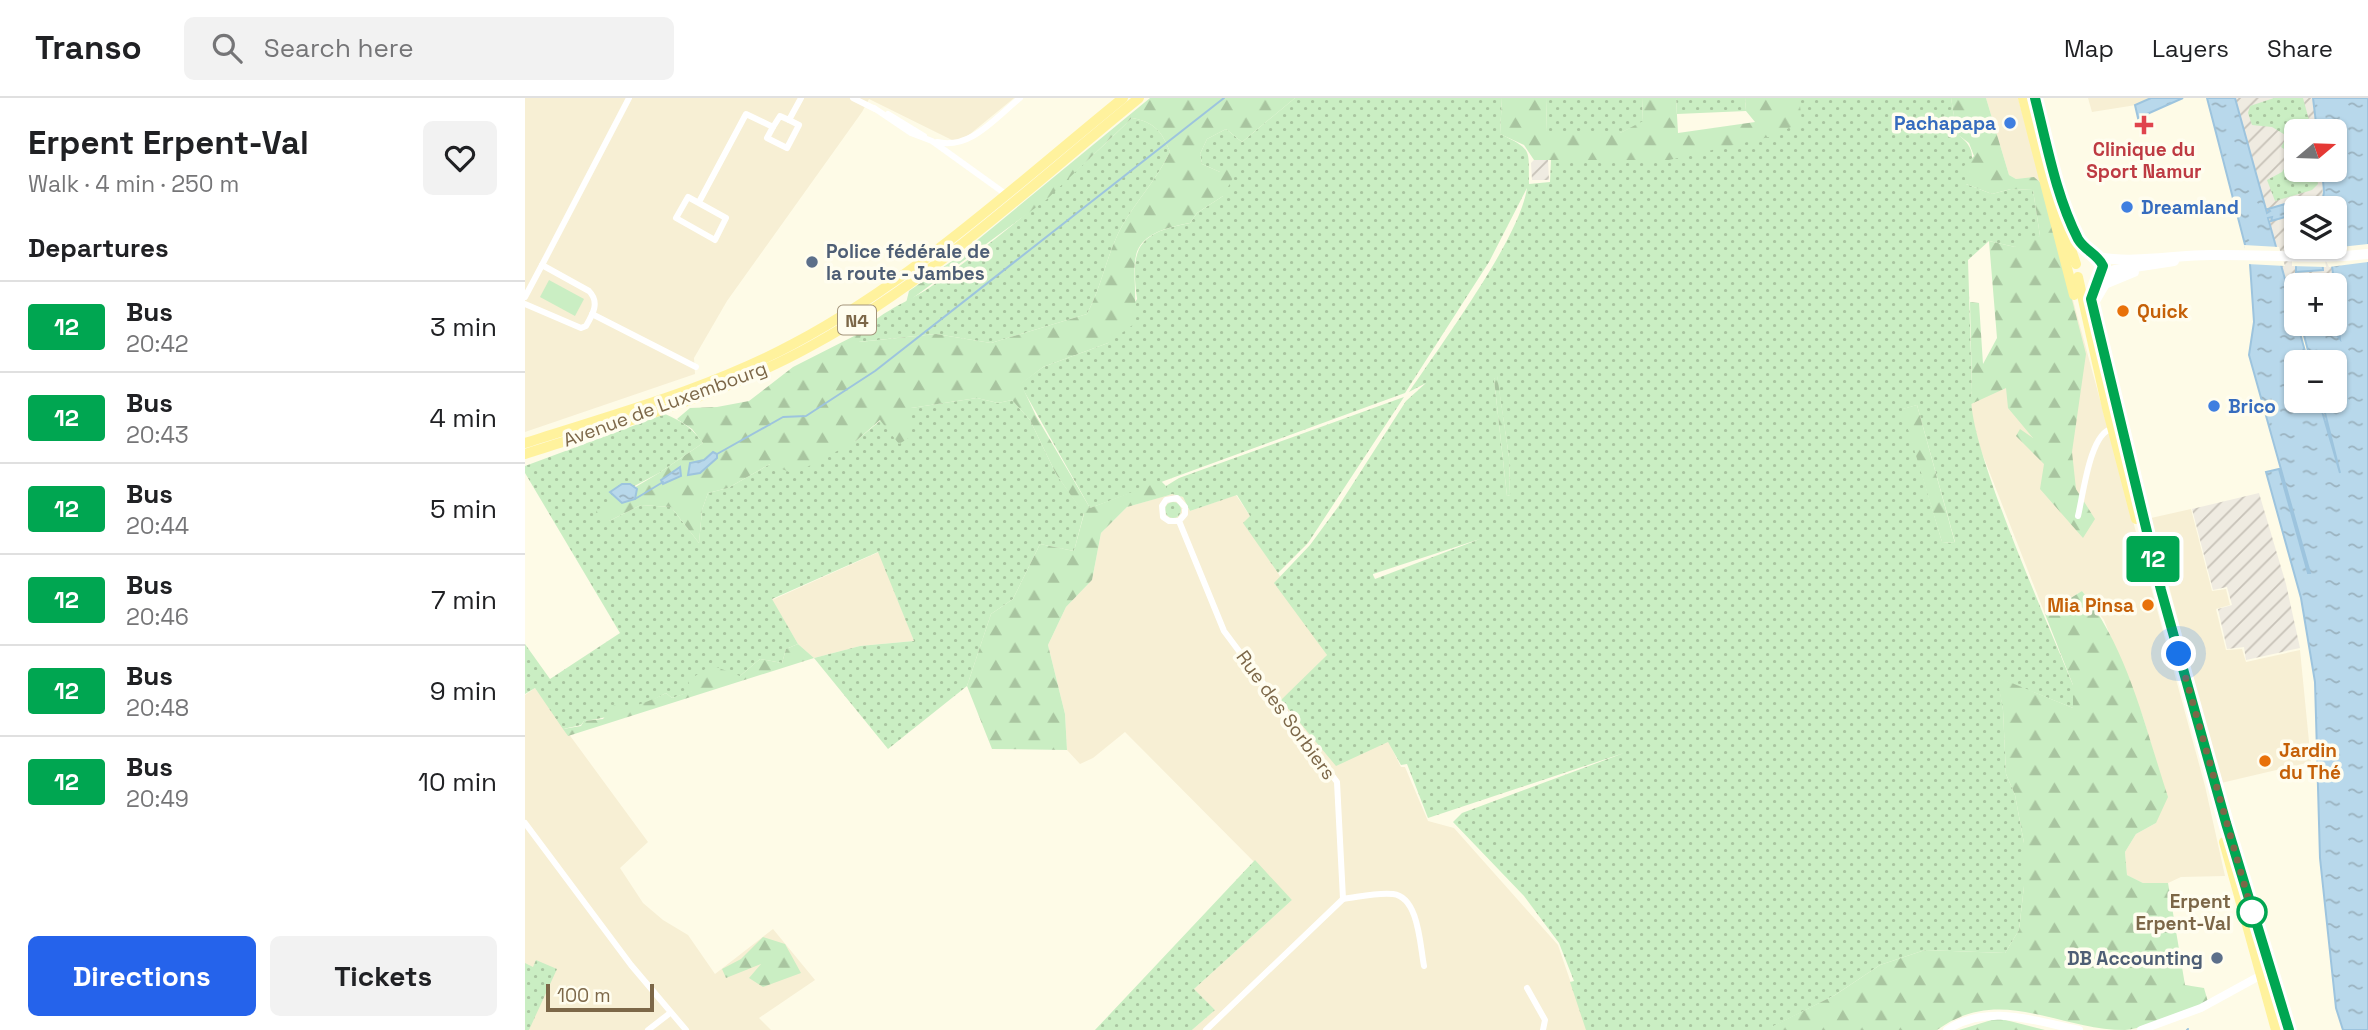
<!DOCTYPE html>
<meta charset="utf-8">
<style>
body{margin:0;font-family:"Space Grotesk",sans-serif;background:#f2f2f2;color:#202124;height:100vh;display:flex;flex-direction:column;font-size:26px;white-space:nowrap}
*{box-sizing:border-box;margin:0}
p{font-size:23px;color:#757577}
.icon{flex:none;width:38px;height:38px;fill:none;stroke:currentColor;stroke-width:2;stroke-linecap:round;stroke-linejoin:round}
.map{position:relative;flex:1;overflow:hidden}
.panel{display:flex;flex-direction:column;background:#fff;width:525px}
.panel>*{flex:none}
.badge{padding:0 14px;border-radius:5px;font-size:24px;line-height:46px}
.needle{width:46px;rotate:71deg}
.fabs{position:absolute;left:1759px;top:21px;display:grid;gap:14px}
.fabs a{display:grid;place-items:center;width:63px;height:63px;border-radius:10px;background:#fff;box-shadow:0 2px 5px #0004;font-size:35px}
.scale{position:absolute;left:21px;bottom:18px;width:108px;box-sizing:border-box;padding-left:7px;border:4px solid #7c6748;border-top:0;font-size:19px;line-height:24px;white-space:nowrap;color:#7c6748;-webkit-text-stroke:5px #fffdef;paint-order:stroke}
.you{position:absolute;width:35px;height:35px;margin:-18px;border:5px solid #fff;border-radius:50%;background:#1a73e8;box-shadow:0 0 0 10px #1a73e833}
.map>.badge{position:absolute;translate:-50% -50%;box-shadow:0 0 0 4px #fff}
h2{padding:0 28px;font-size:26px;line-height:63px}
.round{display:grid;place-items:center;flex:none;width:74px;height:74px;border-radius:10px;background:#f2f2f2}
.overview{display:flex;align-items:center;justify-content:space-between;height:119px;padding:0 28px}
h1{font-size:33px;font-weight:600;line-height:52px}
.primary-button{display:flex;gap:14px;margin-top:auto;padding:14px 28px}
.primary-button a{flex:1;height:80px;border-radius:10px;background:#2563eb;color:#fff;font-size:28px;font-weight:600;line-height:80px;text-align:center}
.primary-button a+a{background:#f2f2f2;color:#202124}
ul{padding:0;list-style:none}
li{display:flex;align-items:center;gap:21px;height:91px;padding:0 28px;border-top:2px solid #e0e0e0}
li div{flex:1}
li b{display:block;font-size:26px}
li em{font-style:normal}
li .badge{min-width:77px;font-weight:700;text-align:center}
header{display:flex;align-items:center;gap:42px;box-sizing:border-box;height:98px;padding:0 35px;background:#fff;border-bottom:2px solid #e0e0e0}
header strong{font-size:33px}
nav{display:flex;gap:38px;margin-inline-start:auto;font-size:24px}
.search{width:490px;height:63px;background:#f2f2f2;display:flex;align-items:center;gap:18px;box-sizing:border-box;padding:0 24px;border-radius:10px;color:#757577;font-size:26px}
main{display:flex;flex:1;min-height:0}
.map>svg:first-child{display:block}
.residential{fill:#f7efd4}
.industrial{fill:url(#industrial-furrows)}
.grass{fill:url(#grass-dots);fill-rule:evenodd}
.forest{fill:url(#forest-firs)}
.park{fill:#caeec3}
.water{fill:url(#water-ripples);stroke:#9dc4de;stroke-width:2}
.pier{fill:#fefbe7}
.lines{fill:none;stroke-linecap:round;stroke-linejoin:round}
.stream{stroke:#9dc4de;stroke-width:2}
.minor{stroke:#fff;stroke-width:6}
.tertiary{stroke:#fff;stroke-width:8}
.secondary{stroke:#fff;stroke-width:10}
.primary{stroke:#fff29d;stroke-width:10}
.line-casing{stroke:#fff;stroke-width:16}
.line{stroke:#00a651;stroke-width:10}
.walk{stroke:#7c6748;stroke-width:7;stroke-dasharray:0 12.6}
.shop-dot{fill:#3f7fe0;stroke:#fffdef;stroke-width:2.5}
.health-dot{fill:#e0444e;stroke:#fffdef;stroke-width:2.5}
.service-dot{fill:#5c6f8a;stroke:#fffdef;stroke-width:2.5}
.food-dot{fill:#e8710a;stroke:#fffdef;stroke-width:2.5}
.stop-dot{fill:#fff;stroke:#00a651;stroke-width:3.5}
.labels{text-anchor:middle;dominant-baseline:central;stroke-width:7;stroke-linejoin:round;paint-order:stroke}
.shield{fill:#fffdef;stroke:#a3947a;stroke-width:2}
.shield-label{font-size:18px;font-weight:bold;fill:#7c6748}
.shop-label{font-size:19px;font-weight:bold;fill:#366cbe;stroke:#fffdef;text-anchor:start}
.health-label{font-size:19px;font-weight:bold;fill:#be3a42;stroke:#fffdef}
.service-label{font-size:19px;font-weight:bold;fill:#4e5e75;stroke:#fffdef;text-anchor:start}
.food-label{font-size:19px;font-weight:bold;fill:#c56008;stroke:#fffdef;text-anchor:start}
.street-label{font-size:19px;fill:#7c6748;stroke:#fffdef}
.stop-label{font-size:19px;font-weight:bold;fill:#7c6748;stroke:#fffdef;text-anchor:end}
</style>
<header>
<strong>Transo</strong>
<div class="search"><svg class="icon" aria-label="search" viewBox="0 0 24 24"><circle cx="10" cy="10" r="6"/><path d="M15 15l6 6"/></svg>Search here</div>
<nav><a>Map</a><a>Layers</a><a>Share</a></nav>
</header>
<main>
<section class="panel">
<div class="overview"><div><h1>Erpent Erpent-Val</h1><p>Walk · 4 min · 250 m</p></div><a class="round"><svg class="icon" aria-label="heart" viewBox="0 0 24 24"><path d="M12 20l-8-8c-3-5 5-10 8-4 3-6 11-1 8 4z"/></svg></a></div>
<h2>Departures</h2>
<ul>
<li><span class="badge" style="background:#00a651;color:#fff">12</span><div><b>Bus</b><p>20:42</p></div><em>3 min</em></li>
<li><span class="badge" style="background:#00a651;color:#fff">12</span><div><b>Bus</b><p>20:43</p></div><em>4 min</em></li>
<li><span class="badge" style="background:#00a651;color:#fff">12</span><div><b>Bus</b><p>20:44</p></div><em>5 min</em></li>
<li><span class="badge" style="background:#00a651;color:#fff">12</span><div><b>Bus</b><p>20:46</p></div><em>7 min</em></li>
<li><span class="badge" style="background:#00a651;color:#fff">12</span><div><b>Bus</b><p>20:48</p></div><em>9 min</em></li>
<li><span class="badge" style="background:#00a651;color:#fff">12</span><div><b>Bus</b><p>20:49</p></div><em>10 min</em></li>
</ul>
<div class="primary-button"><a>Directions</a><a>Tickets</a></div>
</section>
<div class="map">
<svg width="1843" height="932" viewBox="0 0 1843 932">
<defs>
<pattern id="industrial-furrows" width="10" height="10" patternUnits="userSpaceOnUse" patternTransform="scale(1.75)"><rect width="10" height="10" fill="#efebe1"/><path d="M-1 1l2-2M0 10L10 0M9 11l2-2" fill="none" stroke="#c7c2b8"/></pattern>
<pattern id="grass-dots" width="8" height="8" patternUnits="userSpaceOnUse" patternTransform="scale(1.75)"><rect width="8" height="8" fill="#caeec3"/><path d="M2 2h.1M6 6h.1" fill="none" stroke="#a9c5a0" stroke-width="1.8" stroke-linecap="round"/></pattern>
<pattern id="forest-firs" width="22" height="20" patternUnits="userSpaceOnUse" patternTransform="scale(1.75)"><rect width="22" height="20" fill="#caeec3"/><path d="M5 1l3.5 6h-7zM16 11l3.5 6h-7z" fill="#a9c5a0"/></pattern>
<pattern id="water-ripples" width="26" height="14" patternUnits="userSpaceOnUse" patternTransform="scale(1.75)"><rect width="26" height="14" fill="#b8d8eb"/><path d="M2 4q2-2 4 0t4 0M15 11q2-2 4 0t4 0" fill="none" stroke="#9bb3c0"/></pattern>
</defs>
<rect width="100%" height="100%" fill="#fefbe7"/>
<g class="residential">
<path d="M 0,0 L 489,0 L 439,41 L 429,43 L 344,1 L 337,14 L 202,203 L 169,260 L 170,276 L 0,334 Z"/>
<path d="M 1461,0 L 1493,0 L 1680,688 L 1700,778 L 1656,779 L 1643,785 L 1618,785 L 1602,777 L 1600,754 L 1611,736 L 1631,725 L 1629,656 L 1618,619 L 1579,522 L 1557,493 L 1520,516 L 1455,350 L 1444,307 L 1447,293 L 1531,268 L 1509,80 L 1491,81 L 1484,77 Z"/>
<path d="M 1563,0 L 1655,0 L 1567,14 Z"/>
<path d="M 647,396 L 658,399 L 665,413 L 711,397 L 725,418 L 719,425 L 753,475 L 802,557 L 757,603 L 863,643 L 876,669 L 880,669 L 903,723 L 929,730 L 1033,847 L 1062,932 L 667,932 L 690,912 L 669,891 L 767,802 L 600,634 L 568,660 L 555,666 L 542,652 L 540,616 L 523,547 L 541,509 L 567,482 L 576,435 L 602,409 Z"/>
<path d="M 1666,411 L 1687,493 L 1701,491 L 1705,507 L 1691,511 L 1701,552 L 1717,551 L 1721,564 L 1775,552 L 1786,664 L 1696,685 L 1626,420 Z"/>
<path d="M 354,454 L 389,543 L 335,548 L 289,560 L 273,546 L 247,502 Z"/>
<path d="M 10,590 L 123,744 L 95,770 L 118,805 L 138,822 L 163,837 L 190,876 L 248,831 L 290,882 L 234,920 L 246,932 L 0,932 L 0,597 Z"/>
</g>
<g class="industrial">
<path d="M 1710,0 L 1788,0 L 1792,33 L 1771,33 L 1771,72 L 1797,72 L 1798,106 L 1796,110 L 1771,110 L 1771,174 L 1797,172 L 1797,158 L 1806,158 L 1809,187 L 1771,187 L 1771,221 Z"/>
<path d="M 1023,61 L 1024,82 L 1007,82 L 1006,65 L 1009,62 Z"/>
<path d="M 1794,303 L 1797,303 L 1815,375 L 1813,375 Z"/>
<path d="M 1734,395 L 1761,486 L 1775,550 L 1721,562 L 1719,549 L 1702,551 L 1693,511 L 1707,507 L 1702,489 L 1688,492 L 1667,411 Z"/>
</g>
<g class="grass">
<path d="M 770,0 L 977,0 L 975,36 C 1009,52 1003,52 1004,86 L 1025,84 L 1026,61 L 1109,60 L 1270,25 L 1266,0 L 1426,0 L 1432,36 C 1453,51 1448,63 1441,86 L 1467,96 L 1486,91 L 1508,92 L 1515,138 L 1490,149 L 1464,143 L 1443,162 L 1447,293 C 1437,336 1527,534 1548,587 L 1548,610 L 1473,580 L 1478,612 L 1481,676 L 1490,697 L 1499,745 L 1499,788 L 1494,832 L 1480,855 L 1400,852 L 1355,867 L 1310,897 L 1247,929 L 1247,932 L 1061,932 L 1045,884 L 1049,883 L 1034,845 L 999,798 L 928,724 L 937,715 L 1099,655 L 903,720 L 882,666 L 876,667 L 863,644 L 811,668 L 756,602 L 802,557 L 749,485 L 785,447 L 813,409 L 881,303 L 901,285 L 884,294 C 915,248 995,140 1002,90 L 964,164 L 880,295 L 565,410 L 495,286 L 518,269 L 583,245 L 612,201 C 605,149 613,135 665,125 L 672,115 L 698,98 L 695,74 L 677,66 L 675,56 L 682,41 L 701,31 L 717,44 ZM 972,278 L 984,359 L 985,397 L 982,398 L 969,281 ZM 1392,307 L 1430,444 L 1429,445 L 1417,444 L 1378,311 ZM 955,441 L 850,481 L 848,477 L 848,476 Z"/>
<path d="M 1022,0 L 1117,0 L 1118,24 L 1095,35 L 1021,35 Z"/>
<path d="M 1151,0 L 1220,0 L 1221,13 L 1152,16 Z"/>
<path d="M 1749,0 L 1778,0 L 1787,33 L 1771,33 L 1771,72 L 1791,72 L 1793,86 L 1787,92 L 1750,103 L 1742,82 L 1757,74 L 1768,57 L 1756,49 L 1762,38 L 1747,29 L 1727,27 L 1723,15 L 1725,8 Z"/>
<path d="M 607,20 C 629,24 637,33 645,54 C 632,81 612,102 597,128 C 582,155 577,188 562,216 L 466,245 L 411,236 L 333,244 C 342,218 382,205 404,190 C 477,139 544,82 607,20 Z"/>
<path d="M 879,299 L 783,445 L 753,475 L 718,425 L 725,418 L 712,397 L 665,413 L 658,399 L 647,396 L 641,398 L 641,388 L 654,380 Z"/>
<path d="M 452,300 L 473,305 L 487,302 L 505,322 L 531,376 L 559,415 L 549,453 L 515,446 L 488,501 L 466,516 L 442,588 L 363,651 L 289,560 L 335,548 L 389,543 L 353,454 L 247,501 L 273,546 L 261,551 L 257,565 L 235,561 L 215,578 L 147,600 L 141,595 C 117,609 87,620 59,623 L 56,627 L 38,631 L 10,590 L 0,596 L 0,546 L 25,581 L 95,535 L 0,375 L 0,368 L 140,316 C 157,323 167,330 178,345 L 134,375 L 100,393 L 84,423 L 116,407 L 146,409 L 174,445 L 177,412 L 183,395 L 203,390 L 245,366 L 331,343 L 356,322 L 375,345 L 386,310 Z"/>
<circle cx="648" cy="412" r="8"/>
<path d="M 730,762 L 767,802 L 669,891 L 690,912 L 667,932 L 570,932 Z"/>
<path d="M 11,862 L 32,871 L 4,932 L 0,932 L 0,865 L 8,869 Z"/>
</g>
<g class="forest">
<path d="M 625,0 L 770,0 L 717,44 L 701,31 L 682,41 L 675,56 L 677,66 L 695,74 L 706,68 L 713,71 L 698,98 L 672,115 L 665,125 C 588,139 616,167 609,226 L 583,245 L 518,269 L 496,286 L 511,318 L 565,410 L 636,383 L 641,388 L 641,398 L 602,409 L 576,435 L 567,482 L 541,509 L 523,547 L 540,616 L 542,652 L 467,651 L 442,588 L 466,516 L 488,501 L 515,446 L 549,453 L 559,416 L 531,376 L 505,322 L 487,302 L 473,305 L 452,300 L 386,310 L 387,338 L 374,346 L 355,322 L 331,343 L 269,376 L 245,366 L 203,390 L 183,395 L 177,412 L 174,445 L 146,409 L 116,407 L 84,423 L 69,420 L 72,412 L 134,375 L 178,345 L 167,331 L 152,321 L 165,310 L 192,309 L 224,303 L 268,269 L 337,234 L 334,244 L 411,236 L 466,245 L 562,216 C 577,188 582,155 597,128 C 612,102 632,81 645,54 C 637,33 629,24 607,20 L 521,102 L 381,205 L 384,193 L 427,163 Z"/>
<path d="M 977,0 L 1022,0 L 1021,35 L 1095,35 L 1118,23 L 1117,0 L 1151,0 L 1153,35 L 1230,24 L 1221,13 L 1220,0 L 1274,0 L 1277,24 L 1244,39 L 1144,62 L 1009,62 L 999,47 L 975,36 Z"/>
<path d="M 1426,0 L 1461,0 L 1484,77 L 1491,81 L 1509,79 L 1517,86 L 1561,256 L 1547,354 L 1551,391 L 1570,421 L 1558,440 L 1515,391 L 1519,366 L 1491,338 L 1495,331 L 1508,340 L 1483,310 L 1481,290 L 1444,307 L 1447,293 L 1445,204 L 1454,205 L 1458,266 L 1472,240 L 1464,143 L 1490,149 L 1497,141 L 1515,138 L 1508,92 L 1486,91 L 1467,96 L 1441,86 L 1438,69 L 1449,58 L 1444,45 L 1432,36 Z"/>
<path d="M 972,276 L 984,359 L 985,397 L 982,398 L 969,281 Z"/>
<path d="M 1392,307 L 1430,445 L 1417,444 L 1377,311 Z"/>
<path d="M 1557,493 C 1603,551 1620,629 1643,699 L 1631,725 L 1611,736 L 1600,754 L 1602,777 L 1618,785 L 1643,785 L 1660,887 L 1679,890 L 1683,904 C 1657,913 1627,929 1600,932 C 1532,932 1476,886 1412,932 L 1247,932 L 1246,929 L 1310,897 L 1355,867 L 1400,852 L 1480,855 L 1494,832 L 1499,788 L 1499,745 L 1490,697 L 1481,676 L 1478,612 L 1472,579 L 1548,610 L 1548,587 L 1520,516 Z"/>
<path d="M 273,546 L 289,560 L 43,638 L 38,631 L 56,628 L 59,623 L 78,621 L 89,607 L 101,612 C 115,605 127,603 141,595 L 147,600 L 167,593 L 163,583 L 186,567 L 215,578 L 235,561 L 257,565 L 261,551 Z"/>
<path d="M 238,839 L 260,846 L 276,875 L 238,889 L 224,880 L 236,866 L 201,880 L 197,871 L 216,861 Z"/>
<path d="M 1473,920 L 1520,932 L 1434,932 Z"/>
</g>
<path class="park" d="M 24,182 L 59,201 L 50,218 L 15,199 Z"/>
<g class="water">
<path d="M 1626,0 L 1658,0 L 1613,20 L 1610,7 Z"/>
<path d="M 1682,0 L 1710,0 L 1742,115 L 1745,113 L 1743,111 L 1777,101 L 1780,110 L 1771,110 L 1771,116 L 1746,123 L 1747,119 L 1743,120 L 1783,264 L 1771,264 L 1771,303 L 1794,303 L 1815,375 L 1797,303 L 1810,303 L 1810,264 L 1786,264 L 1776,226 L 1803,226 L 1815,241 L 1806,158 L 1797,158 L 1798,172 L 1771,174 L 1771,149 L 1810,149 L 1810,110 L 1796,110 L 1799,94 L 1797,72 L 1810,72 L 1810,33 L 1792,33 L 1788,0 L 1843,0 L 1843,932 L 1818,932 L 1811,910 L 1795,760 L 1790,584 L 1776,500 L 1741,374 L 1754,371 L 1783,475 L 1785,475 L 1724,257 L 1729,224 L 1725,166 Z"/>
<path d="M 188,354 L 192,356 L 192,360 L 175,375 L 163,377 L 165,365 L 179,362 Z"/>
<path d="M 155,369 L 156,378 L 138,386 L 136,382 Z"/>
<path d="M 97,386 L 105,386 L 112,391 L 110,401 L 97,405 L 85,394 Z"/>
</g>
<g class="pier">
<path d="M 1843,146 L 1843,164 L 1804,169 L 1800,161 L 1801,169 L 1767,168 L 1767,149 L 1797,151 Z"/>
<path d="M 1719,147 L 1754,149 L 1760,168 L 1722,166 Z"/>
</g>
<g class="lines">
<g class="stream">
<path d="M 192,356 L 258,319 L 281,318 L 350,273 L 699,0"/>
<path d="M 110,401 L 138,384"/>
<path d="M 1662,932 L 1663,931"/>
</g>
<g class="minor">
<path d="M 328,0 L 350,11"/>
<path d="M 349,10 L 386,35 L 407,43 L 482,97"/>
<path d="M 363,16 L 399,38"/>
<path d="M 248,29 L 242,40 L 262,50 L 274,27 L 264,22"/>
<path d="M 412,44 C 445,52 470,20 495,0"/>
<path d="M 163,99 L 201,120 L 190,142 L 151,120 Z"/>
<path d="M 174,104 L 221,16 L 248,29 L 255,18 L 264,22 L 276,0"/>
<path d="M 17,167 L 104,0"/>
<path d="M 0,199 L 17,167 L 64,193 C 75,204 68,216 61,228 L 56,230 L 0,206"/>
<path d="M 67,216 L 171,269"/>
<path d="M 1553,418 C 1558,398 1565,334 1587,331"/>
<path d="M 654,423 L 644,423 L 638,419 L 637,408 L 641,402 L 652,400 L 660,409 L 660,416 L 654,423 L 699,533 L 812,684 L 818,801 L 681,932"/>
<path d="M 0,725 L 106,867 L 161,932"/>
<path d="M 818,801 C 834,799 853,794 868,796 C 894,799 895,848 899,868"/>
<path d="M 1002,890 L 1020,922 L 1018,932"/>
<path d="M 123,932 L 145,915"/>
</g>
<g class="tertiary">
<path d="M 1422,932 C 1463,905 1509,923 1554,932"/>
<path d="M 1616,932 L 1676,910 L 1740,875"/>
</g>
<g class="secondary">
<path d="M 1573,159 C 1610,166 1649,157 1686,157 C 1739,156 1790,162 1843,156"/>
<path d="M 1574,180 L 1590,172 L 1649,163"/>
<path d="M 1570,203 L 1580,186 L 1609,174"/>
</g>
<g class="primary">
<path d="M 1498,0 L 1549,197"/>
<path d="M 1510,0 C 1522,47 1531,98 1553,141 C 1560,153 1573,156 1578,168 L 1566,201 L 1636,492 L 1701,725 L 1764,932"/>
<path d="M 1531,107 L 1551,166"/>
<path d="M 1553,179 L 1582,310 L 1611,421"/>
<path d="M 0,345 C 90,316 184,291 268,246 C 389,182 492,86 598,0"/>
<path d="M 0,356 C 97,325 198,297 288,247 C 407,182 509,85 614,0"/>
<path d="M 1699,744 L 1751,932"/>
</g>
</g>
<g class="lines">
<defs>
<path id="line" d="M 1510,0 C 1522,47 1531,98 1553,141 C 1560,153 1573,156 1578,168 L 1566,201 L 1636,492 L 1701,725 L 1764,932"/>
</defs>
<use href="#line" class="line-casing"/>
<use href="#line" class="line"/>
<path class="walk" d="M 1654,556 L 1727,814"/>
</g>
<g class="shop-dot">
<circle cx="1485" cy="25" r="7"/>
<circle cx="1602" cy="109" r="7"/>
<circle cx="1689" cy="308" r="7"/>
</g>
<path class="health-dot" d="M1615.5 16.5h7v7h7v7h-7v7h-7v-7h-7v-7h7z"/>
<g class="service-dot">
<circle cx="287" cy="164" r="7"/>
<circle cx="1692" cy="860" r="7"/>
</g>
<g class="food-dot">
<circle cx="1598" cy="213" r="7"/>
<circle cx="1623" cy="507" r="7"/>
<circle cx="1740" cy="663" r="7"/>
</g>
<circle class="stop-dot" cx="1727" cy="814" r="14"/>
<g class="labels">
<rect class="shield" x="313" y="207.5" width="38" height="29" rx="5"/>
<g class="shield-label">
<text x="332" y="222">N4</text>
</g>
<g class="shop-label">
<text x="1471" y="25" text-anchor="end">Pachapapa</text>
<text x="1616" y="109">Dreamland</text>
<text x="1703" y="308">Brico</text>
</g>
<g class="health-label">
<text x="1619" y="51">Clinique du<tspan x="1619" dy="22">Sport Namur</tspan></text>
</g>
<g class="service-label">
<text x="301" y="153">Police fédérale de<tspan x="301" dy="22">la route - Jambes</tspan></text>
<text x="1678" y="860" text-anchor="end">DB Accounting</text>
</g>
<g class="food-label">
<text x="1612" y="213">Quick</text>
<text x="1609" y="507" text-anchor="end">Mia Pinsa</text>
<text x="1754" y="652">Jardin<tspan x="1754" dy="22">du Thé</tspan></text>
</g>
<g class="street-label">
<text transform="translate(140 306) rotate(-20)">Avenue de Luxembourg</text>
<text transform="translate(761 617) rotate(54)">Rue des Sorbiers</text>
</g>
<g class="stop-label">
<text x="1706" y="803">Erpent<tspan x="1706" dy="22">Erpent-Val</tspan></text>
</g>
</g>
</svg>
<div class="fabs">
<a><svg class="needle" viewBox="-14 -14 28 28"><path d="M0-13l5 13h-10z" fill="#e53935"/><path d="M0 13l5-13h-10z" fill="#757577"/></svg></a>
<a><svg class="icon" aria-label="layers" viewBox="0 0 24 24"><path d="M12 4l9 5-9 5-9-5zM3 14l9 5 9-5"/></svg></a>
<a>+</a>
<a>−</a>
</div>
<div class="scale">100 m</div>
<div class="you" style="left:1654px;top:556px"></div>
<b class="badge" style="left:1628px;top:461px;background:#00a651;color:#fff">12</b>
</div>
</main>
